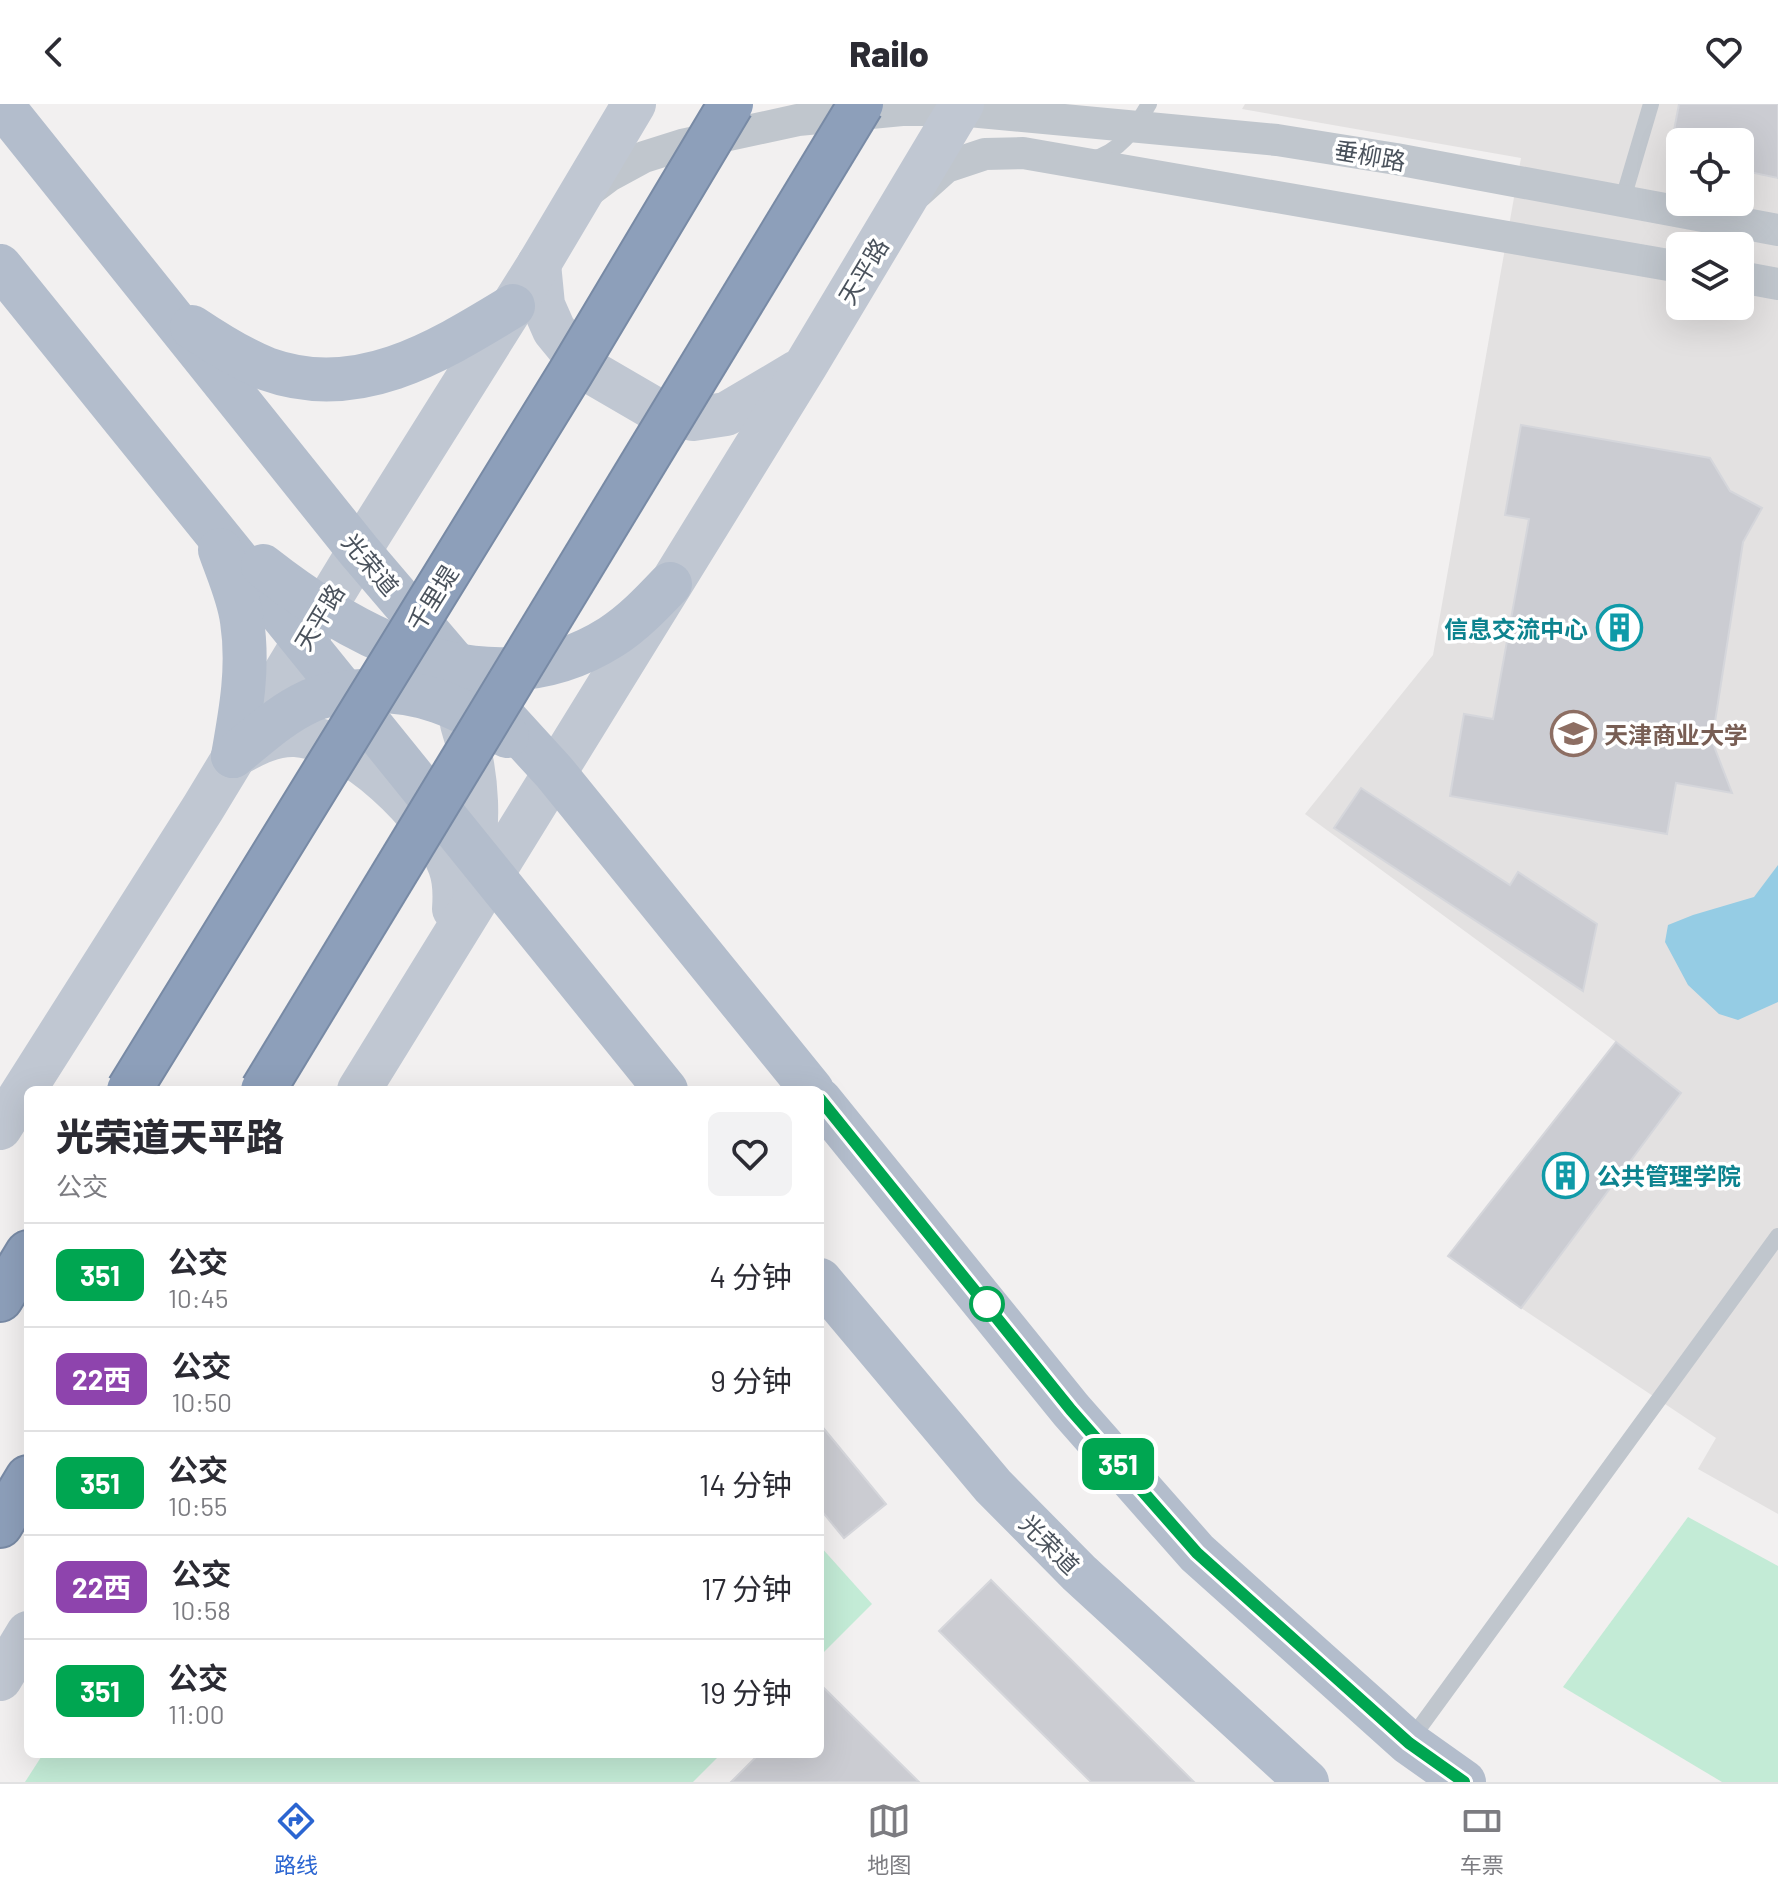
<!DOCTYPE html>
<html lang="zh">
<meta charset="utf-8">
<style>
body{margin:0;font-family:Barlow,"Noto Sans SC",sans-serif;background:#f2f2f3;color:#2b2b33;height:100vh;display:flex;flex-direction:column;font-size:30px;white-space:nowrap}
*{box-sizing:border-box;margin:0}
p{font-size:26px;color:#7c7c81}
.icon{flex:none;width:44px;height:44px;fill:none;stroke:currentColor;stroke-width:2;stroke-linecap:round;stroke-linejoin:round}
.map{position:relative;flex:1;overflow:hidden}
.side{position:absolute;left:24px;top:982px;width:800px;height:672px;display:flex;flex-direction:column;background:#fff;border-radius:12px;box-shadow:0 8px 32px #0002}
.side>*{flex:none}
.badge{padding:0 16px;border-radius:12px;font-size:28px;line-height:52px}
.fabs{position:absolute;left:1666px;top:24px;display:grid;gap:16px}
.fabs a{display:grid;place-items:center;width:88px;height:88px;border-radius:12px;background:#fff;box-shadow:0 8px 32px #0002;font-size:40px}
.map>.badge{position:absolute;translate:-50% -50%;box-shadow:0 0 0 4px #fff}
.round{display:grid;place-items:center;flex:none;width:84px;height:84px;border-radius:12px;background:#f2f2f3}
.head{display:flex;align-items:center;justify-content:space-between;height:136px;padding:0 32px}
h1{font-size:38px;font-weight:800;line-height:60px}
ul{padding:0;list-style:none}
li{display:flex;align-items:center;gap:24px;height:104px;padding:0 32px;border-top:2px solid #e1e1e2}
li div{flex:1}
li b{display:block;font-size:30px}
li em{font-style:normal}
li .badge{min-width:88px;font-weight:700;text-align:center}
header{display:flex;justify-content:space-between;align-items:center;height:104px;padding:0 32px;background:#fff;font-size:36px;font-weight:800}
.tabs{display:flex;justify-content:space-around;align-items:center;height:112px;border-top:2px solid #e1e1e2;background:#fff;font-size:22px;color:#7c7c81}
.tabs a{display:grid;justify-items:center;gap:4px}
.tabs .active{color:#2b65d1}
.map>svg:first-child{display:block}
.education{fill:#e3e1e1;fill-rule:evenodd}
.green{fill:#c3ebd6}
.water{fill:#95cce4}
.building{fill:#cbccd2;stroke:#d5d6db;stroke-width:2}
.lines{fill:none;stroke-linecap:round;stroke-linejoin:round}
.highway-casing{stroke:#788aa5;stroke-width:48}
.lane{stroke:#c0c6cd;stroke-width:16}
.street{stroke:#c0c6cd;stroke-width:32}
.secondary{stroke:#c0c7d2;stroke-width:44}
.primary{stroke:#b3bdcc;stroke-width:44}
.highway{stroke:#8d9fba;stroke-width:44}
.highway-bridge-casing{stroke:#788aa5;stroke-width:48;stroke-linecap:butt}
.highway-bridge{stroke:#8d9fba;stroke-width:44}
.line-casing{stroke:#fff;stroke-width:18}
.line{stroke:#00a651;stroke-width:12}
.stop-dot{fill:#fff;stroke:#00a651;stroke-width:4}
.labels{text-anchor:middle;dominant-baseline:central;stroke-width:7;stroke-linejoin:round;paint-order:stroke}
.street-label{font-size:24px;fill:#4a525c;stroke:#fff}
.culture-label{font-size:24px;font-weight:bold;fill:#0d838f;stroke:#fff;text-anchor:end}
.education-label{font-size:24px;font-weight:bold;fill:#785e54;stroke:#fff;text-anchor:start}
</style>
<header><svg class="icon" aria-label="back" viewBox="0 0 24 24"><path d="M15 5l-7 7 7 7"/></svg>Railo<svg class="icon" aria-label="heart" viewBox="0 0 24 24"><path d="M12 20l-8-8c-3-5 5-10 8-4 3-6 11-1 8 4z"/></svg></header>
<div class="map">
<svg width="1778" height="1678" viewBox="0 0 1778 1678">
<rect width="100%" height="100%" fill="#f2f0f0"/>
<path class="education" d="M 1245,0 L 1778,0 L 1778,1410 L 1698,1365 L 1716,1334 L 1521,1204 L 1448,1152 L 1616,938 L 1305,710 L 1433,551 L 1521,54 L 1242,5 ZM 1680,38 L 1740,38 L 1740,98 L 1680,98 ZM 1680,142 L 1740,142 L 1740,202 L 1680,202 Z"/>
<g class="green">
<path d="M 1688,1413 L 1778,1462 L 1778,1678 L 1722,1678 L 1563,1583 Z"/>
<path d="M 820,1442 L 872,1500 L 820,1552 Z"/>
<path d="M 43,1650 L 721,1650 L 693,1678 L 25,1678 Z"/>
</g>
<path class="water" d="M 1778,761 L 1778,898 L 1738,916 L 1719,910 L 1688,881 L 1665,838 L 1668,821 L 1693,811 L 1754,793 Z"/>
<g class="building">
<path d="M 1679,0 L 1778,0 L 1778,74 L 1740,66 L 1740,38 L 1680,38 L 1680,55 L 1669,53 Z"/>
<path d="M 1521,321 L 1710,354 L 1730,387 L 1762,404 L 1743,438 L 1712,637 L 1732,689 L 1676,679 L 1667,730 L 1450,692 L 1464,610 L 1493,615 L 1529,415 L 1505,411 Z"/>
<path d="M 1361,684 L 1510,781 L 1518,768 L 1597,820 L 1583,887 L 1334,724 Z"/>
<path d="M 1616,938 L 1681,989 L 1521,1204 L 1448,1152 Z"/>
<path d="M 820,1320 L 886,1400 L 844,1434 L 820,1405 Z"/>
<path d="M 991,1476 L 1194,1678 L 1091,1678 L 939,1527 Z"/>
<path d="M 824,1584 L 919,1678 L 731,1678 L 759,1650 L 820,1650 L 820,1589 Z"/>
</g>
<g class="lines">
<defs>
<g id="highway">
<path d="M 0,1195 L 28,1149"/>
<path d="M 0,1421 L 28,1374"/>
</g>
</defs>
<use href="#highway" class="highway-casing"/>
<g class="lane">
<path d="M 1092,55 C 1122,47 1134,25 1149,0"/>
<path d="M 1622,98 L 1651,0"/>
<path d="M 1409,1638 L 1778,1132"/>
</g>
<g class="street">
<path d="M 917,89 L 946,63 L 985,50 L 1023,49 L 1680,163"/>
<path d="M 585,90 L 609,72 L 644,53 L 682,41 L 798,16 L 902,6 L 958,6 L 1277,36 L 1396,55 L 1778,126"/>
<path d="M 1740,173 L 1778,180"/>
</g>
<g class="secondary">
<path d="M 539,160 L 543,201 L 554,226 L 586,265 L 653,304 L 693,315 L 726,310 L 797,268"/>
<path d="M 462,620 C 479,672 480,722 469,777"/>
<path d="M 237,650 C 255,640 274,630 295,631 C 351,634 432,712 450,763 C 455,776 455,791 454,805"/>
<path d="M 359,986 L 806,261 L 962,0"/>
<path d="M 0,1024 L 203,704 L 359,447 L 539,160 L 634,0"/>
<path d="M 0,1575 L 28,1529"/>
</g>
<g class="primary">
<path d="M 1,0 L 359,447 L 458,563 L 554,668 L 812,986"/>
<path d="M 0,162 L 666,986"/>
<path d="M 192,223 C 216,239 241,255 267,265 C 358,298 439,247 513,202"/>
<path d="M 220,446 C 228,469 239,493 242,517 C 249,563 241,607 233,652"/>
<path d="M 263,462 C 360,538 493,608 611,533 C 633,519 652,499 670,480"/>
<path d="M 233,652 C 257,633 280,611 308,598 C 324,590 345,588 362,587 C 425,585 455,602 507,632"/>
<path d="M 820,996 L 1071,1306 L 1197,1449 L 1409,1639 L 1464,1678"/>
<path d="M 820,1176 L 993,1382 L 1079,1469 L 1307,1678"/>
</g>
<use href="#highway" class="highway"/>
<defs>
<g id="highway-bridge">
<path d="M 129,986 L 571,268 L 731,0"/>
<path d="M 263,986 L 861,0"/>
</g>
</defs>
<use href="#highway-bridge" class="highway-bridge-casing"/>
<use href="#highway-bridge" class="highway-bridge"/>
</g>
<g class="lines">
<defs>
<path id="line" d="M 820,995 L 1071,1306 L 1197,1449 L 1409,1639 L 1464,1678"/>
</defs>
<use href="#line" class="line-casing"/>
<use href="#line" class="line"/>
</g>
<defs>
<symbol id="building-ring" viewBox="-11 -11 22 22"><circle r="9.5" fill="#fff" stroke="#0f9aa8" stroke-width="1.5"/><path d="M-4-6H4V6H1V3H-1V6H-4ZM-2.5-4.3h1.7v1.8h-1.7ZM.8-4.3h1.7v1.8H.8ZM-2.5-1h1.7V.8h-1.7ZM.8-1h1.7V.8H.8Z" fill="#0f9aa8"/></symbol>
<symbol id="university-ring" viewBox="-11 -11 22 22"><circle r="9.5" fill="#fff" stroke="#8d6e63" stroke-width="1.5"/><path d="M0-5L7-2L0 1L-7-2ZM-4 1L0 2.5L4 1V4Q0 6-4 4Z" fill="#8d6e63"/></symbol>
</defs>
<g fill-rule="evenodd">
<use href="#building-ring" x="1594" y="498" width="51" height="51"/>
<use href="#university-ring" x="1548" y="604" width="51" height="51"/>
<use href="#building-ring" x="1540" y="1046" width="51" height="51"/>
</g>
<circle class="stop-dot" cx="987" cy="1200" r="16"/>
<g class="labels">
<g class="street-label">
<text transform="translate(1370 51) rotate(10)">垂柳路</text>
<text transform="translate(863 167) rotate(-59)">天平路</text>
<text transform="translate(371 460) rotate(50)">光荣道</text>
<text transform="translate(432 494) rotate(-58)">千里堤</text>
<text transform="translate(319 513) rotate(-59)">天平路</text>
<text transform="translate(1050 1440) rotate(45)">光荣道</text>
</g>
<g class="culture-label">
<text x="1588" y="524">信息交流中心</text>
<text x="1597" y="1071" text-anchor="start">公共管理学院</text>
</g>
<g class="education-label">
<text x="1604" y="630">天津商业大学</text>
</g>
</g>
</svg>
<div class="fabs">
<a><svg class="icon" aria-label="locate" viewBox="0 0 24 24"><circle cx="12" cy="12" r="6"/><path d="M12 2v4M12 18v4M2 12h4M18 12h4"/></svg></a>
<a><svg class="icon" aria-label="layers" viewBox="0 0 24 24"><path d="M12 4l9 5-9 5-9-5zM3 14l9 5 9-5"/></svg></a>
</div>
<b class="badge" style="left:1118px;top:1360px;background:#00a651;color:#fff">351</b>
<section class="side">
<div class="head"><div><h1>光荣道天平路</h1><p>公交</p></div><a class="round"><svg class="icon" aria-label="heart" viewBox="0 0 24 24"><path d="M12 20l-8-8c-3-5 5-10 8-4 3-6 11-1 8 4z"/></svg></a></div>
<ul>
<li><span class="badge" style="background:#00a651;color:#fff">351</span><div><b>公交</b><p>10:45</p></div><em>4 分钟</em></li>
<li><span class="badge" style="background:#8e44ad;color:#fff">22西</span><div><b>公交</b><p>10:50</p></div><em>9 分钟</em></li>
<li><span class="badge" style="background:#00a651;color:#fff">351</span><div><b>公交</b><p>10:55</p></div><em>14 分钟</em></li>
<li><span class="badge" style="background:#8e44ad;color:#fff">22西</span><div><b>公交</b><p>10:58</p></div><em>17 分钟</em></li>
<li><span class="badge" style="background:#00a651;color:#fff">351</span><div><b>公交</b><p>11:00</p></div><em>19 分钟</em></li>
</ul>
</section>
</div>
<nav class="tabs">
<a class="active"><svg class="icon" aria-label="directions" viewBox="0 0 24 24"><path d="M12 3l9 9-9 9-9-9zM9 14v-3h6M13 9l2 2-2 2"/></svg>路线</a>
<a><svg class="icon" aria-label="map" viewBox="0 0 24 24"><path d="M3 6l6-2 6 2 6-2v14l-6 2-6-2-6 2zM9 4v14M15 6v14"/></svg>地图</a>
<a><svg class="icon" aria-label="tickets" viewBox="0 0 24 24"><path d="M3 7h18v10H3zM15 7v10"/></svg>车票</a>
</nav>
